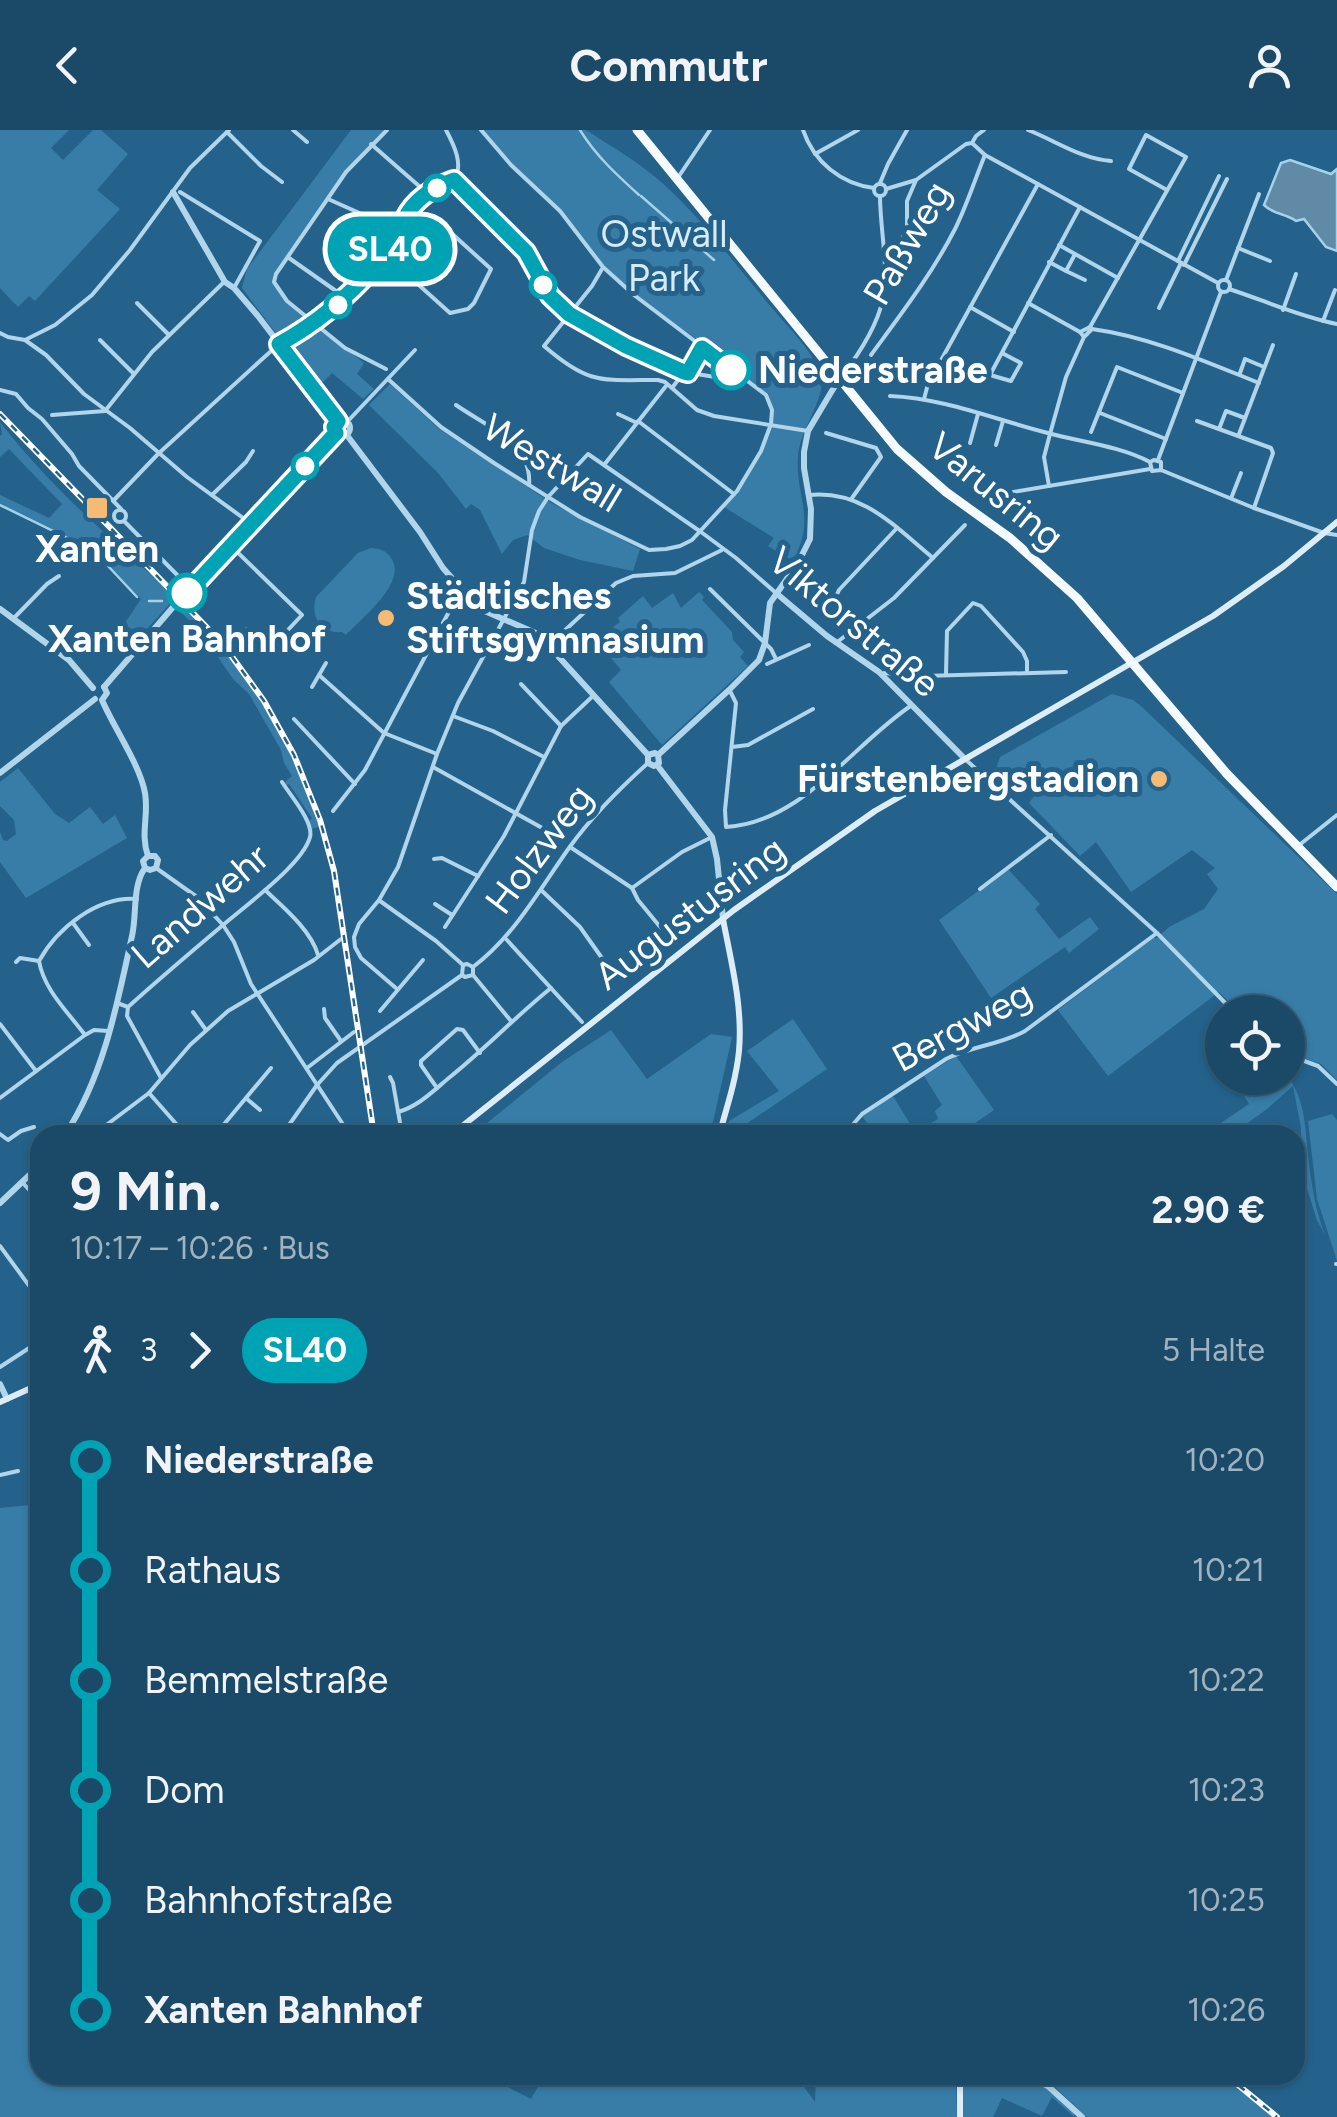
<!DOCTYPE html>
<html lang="de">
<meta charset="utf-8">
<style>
body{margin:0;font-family:Figtree,sans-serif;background:#285471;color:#f1f3f6;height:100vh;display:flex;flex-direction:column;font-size:38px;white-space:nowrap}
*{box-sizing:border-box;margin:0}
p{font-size:32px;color:#a0b3c0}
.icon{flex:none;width:55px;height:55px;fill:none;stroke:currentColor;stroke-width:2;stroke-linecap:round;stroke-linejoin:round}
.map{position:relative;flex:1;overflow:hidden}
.drawer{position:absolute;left:30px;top:995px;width:1275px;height:960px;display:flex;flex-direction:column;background:#1b4a68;border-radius:30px;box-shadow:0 2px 8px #0004,0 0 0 2px #39627c}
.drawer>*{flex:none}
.badge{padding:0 20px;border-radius:32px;font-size:35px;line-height:65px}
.tools{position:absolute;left:1205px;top:865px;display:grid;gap:20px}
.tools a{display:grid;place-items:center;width:100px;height:100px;border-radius:50%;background:#1b4a68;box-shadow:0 2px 8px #0004,0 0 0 2px #39627c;font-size:50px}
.map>.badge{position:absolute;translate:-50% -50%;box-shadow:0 0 0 5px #fff}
.legs{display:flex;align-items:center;gap:15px;height:110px;padding:0 40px;font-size:32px}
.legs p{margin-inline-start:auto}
.summary{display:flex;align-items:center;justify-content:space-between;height:170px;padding:0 40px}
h1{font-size:55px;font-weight:700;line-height:75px}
ul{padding:0 40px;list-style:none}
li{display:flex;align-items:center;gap:35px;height:110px;font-size:38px}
li i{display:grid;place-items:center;width:15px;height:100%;margin:0 12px;background:currentColor}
li i::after{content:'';width:25px;height:25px;margin:-12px;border:8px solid;border-radius:50%;background:#1b4a68}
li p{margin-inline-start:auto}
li:first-child i{background:linear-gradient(#0000 50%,currentColor 0)}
li:last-child i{background:linear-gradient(currentColor 50%,#0000 0)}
header{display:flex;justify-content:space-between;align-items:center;height:130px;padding:0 40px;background:#1b4a68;font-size:45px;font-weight:700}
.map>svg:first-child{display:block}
.green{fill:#387da8}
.water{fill:#618aa6;stroke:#a5d2eb;stroke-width:2.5}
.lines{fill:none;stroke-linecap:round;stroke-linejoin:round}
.stream{stroke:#a5d2eb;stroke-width:2.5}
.minor{stroke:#b1d5ea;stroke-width:4}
.tertiary{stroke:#b1d5ea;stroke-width:6}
.secondary{stroke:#dcedf8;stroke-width:6}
.primary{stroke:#f5fafe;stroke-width:9}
.rail-casing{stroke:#fff;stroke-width:6}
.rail{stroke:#24628b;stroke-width:2.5;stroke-dasharray:8;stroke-linecap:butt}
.line-1-casing{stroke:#fff;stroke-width:22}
.line-1{stroke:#00a3b4;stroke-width:15}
.stop-1-dot{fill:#fff;stroke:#00a3b4;stroke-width:5}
.poi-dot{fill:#f5ba74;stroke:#24628b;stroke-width:4}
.labels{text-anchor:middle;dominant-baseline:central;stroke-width:10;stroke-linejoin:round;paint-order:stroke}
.park-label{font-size:38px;fill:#d6ebf8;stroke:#24628b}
.street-label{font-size:38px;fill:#fff;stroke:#24628b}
.stop-label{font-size:38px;font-weight:bold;fill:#fff;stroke:#24628b;text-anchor:start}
.poi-label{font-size:38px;font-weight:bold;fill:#fff;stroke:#24628b}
</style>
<header><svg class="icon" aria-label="back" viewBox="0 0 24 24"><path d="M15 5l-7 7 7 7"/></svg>Commutr<svg class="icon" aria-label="person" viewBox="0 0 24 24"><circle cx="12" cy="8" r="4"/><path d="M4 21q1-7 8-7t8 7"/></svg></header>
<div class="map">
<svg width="1337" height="1987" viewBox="0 0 1337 1987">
<rect width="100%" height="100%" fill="#24628b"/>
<g class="green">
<path d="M 0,0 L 69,0 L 51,18 L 63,30 L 93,0 L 101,0 L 128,24 L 97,60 L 120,79 L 35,171 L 29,166 L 18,177 L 0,158 Z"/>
<path d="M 351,0 L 387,0 L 346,42 L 276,144 L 274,152 L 287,171 L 364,233 L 357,244 L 374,259 L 363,269 L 332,243 L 317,258 L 242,158 L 247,139 Z"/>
<path d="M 481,0 L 586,0 L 591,3 C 612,17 635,30 654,46 C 700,84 734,134 772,178 C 789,199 814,221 821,247 C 827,265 799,302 798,326 C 795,369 817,386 793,431 L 768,416 L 774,408 L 724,377 L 761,321 L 773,287 L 767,265 L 731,240 L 708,217 L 634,165 L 602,133 L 560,82 L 511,35 Z"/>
<path d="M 390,254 L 438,298 L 553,374 L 640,419 L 633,441 L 580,430 L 544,418 L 527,405 L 513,410 L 502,424 L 480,380 L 471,374 L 466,379 L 438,343 L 369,275 Z"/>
<path d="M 0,292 C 51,358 114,412 176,467 L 126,522 L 115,508 L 141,469 L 93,422 L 0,376 L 0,365 L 49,388 L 62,374 L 9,319 L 0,327 L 0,306 L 2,304 Z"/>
<path d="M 371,418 C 380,419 386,420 391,428 C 408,452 362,488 346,505 L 342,502 C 321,504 310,487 316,467 L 358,423 Z"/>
<path d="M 699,462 L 704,467 L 702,470 L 732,502 L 733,510 L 744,522 L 740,527 L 748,536 L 662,615 L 609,552 L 621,540 L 593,506 L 605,501 L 611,508 L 617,503 L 613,497 L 620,492 L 618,488 L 643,466 L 652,478 L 673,463 L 681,478 Z"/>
<path d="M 184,475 C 247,538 291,612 321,696 L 312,699 L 309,691 L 312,688 L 289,654 L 285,656 L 286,651 L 292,646 L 284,633 L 281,620 L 249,564 L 233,549 L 202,504 L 179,480 Z"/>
<path d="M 1112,564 L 1133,570 L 1142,577 L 1337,764 L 1337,950 L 1321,934 L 1288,923 L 1288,882 L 1239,882 L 1219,862 L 1108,946 L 1058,880 L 1153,808 L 1157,808 L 1169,797 L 1204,779 L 1218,759 L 1207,744 L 1215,738 L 1192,720 L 1131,762 L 1096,712 L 1080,726 L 1029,673 L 1045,651 L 1041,649 L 1018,662 L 996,639 L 1000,627 Z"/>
<path d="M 18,638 L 55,684 L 69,693 L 90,677 L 103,694 L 115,685 L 127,708 L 26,768 L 0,732 L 0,702 L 3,710 L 7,711 L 16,704 L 14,690 L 0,676 L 0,652 Z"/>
<path d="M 1008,739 L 1040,774 L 1035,779 L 1059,809 L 1090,787 L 1099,799 L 1069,823 L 1065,817 L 991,868 L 939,790 Z"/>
<path d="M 793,889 L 827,939 L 730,1005 L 725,1005 L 729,991 L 779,961 L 747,921 Z"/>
<path d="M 611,900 L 647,949 L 711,904 L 732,907 L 710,1005 L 477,1005 L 476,1002 L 562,932 Z"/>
<path d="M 956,926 L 994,980 L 958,1005 L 876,1005 L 862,986 L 893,966 L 915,1002 L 938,989 L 935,981 L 942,975 L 924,946 Z"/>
<path d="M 1288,947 C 1307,972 1305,1004 1309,1033 C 1312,1058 1316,1082 1325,1105 L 1317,1090 L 1301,1040 L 1301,998 L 1293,956 L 1267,979 L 1231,1005 L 1206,1003 L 1249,974 L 1233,948 Z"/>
<path d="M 1332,984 L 1337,990 L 1337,1131 L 1317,1069 L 1308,991 Z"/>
<path d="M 40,1374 L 40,1945 L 484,1945 L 531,1969 L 539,1955 L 531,1949 L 531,1945 L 787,1945 L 802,1954 L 815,1972 L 816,1945 L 956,1945 L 957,1987 L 0,1987 L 0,1378 Z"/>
<path d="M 962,1945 L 1025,1945 L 1043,1954 L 1075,1984 L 1074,1987 L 1052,1967 L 1042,1986 L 1002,1968 L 993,1987 L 962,1987 Z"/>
<path d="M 1035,1945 L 1223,1945 L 1275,1987 L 1087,1987 L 1056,1958 Z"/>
</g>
<path class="water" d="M 1290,30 L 1331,44 L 1337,39 L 1337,121 L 1326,117 L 1304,89 L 1296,91 C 1285,83 1274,85 1264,75 L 1281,33 Z"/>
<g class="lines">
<g class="stream">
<path d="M 580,0 C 596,26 617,45 639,65"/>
<path d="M 641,66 L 714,130"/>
<path d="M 0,375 L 94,421 L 137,467"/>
<path d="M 149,471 L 162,471"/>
</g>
<g class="minor">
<path d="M 293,0 L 307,12"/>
<path d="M 446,0 C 454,15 464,35 454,50"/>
<path d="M 803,0 C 814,32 841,54 874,58"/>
<path d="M 1028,0 C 1056,11 1081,29 1111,31"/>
<path d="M 227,2 L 261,36 L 282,52"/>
<path d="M 972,13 L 985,25 L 1218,153"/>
<path d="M 371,14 L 427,63"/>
<path d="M 815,24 L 858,0"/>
<path d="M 677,49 L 710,0"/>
<path d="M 454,50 L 526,121 L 550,165 L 569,183 L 627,216 L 684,242 L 740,251"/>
<path d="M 880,53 L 888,34 L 907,0"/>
<circle cx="880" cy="60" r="6"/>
<path d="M 886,59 L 916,50 L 966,14 L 972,13 L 976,6 L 984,0"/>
<path d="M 180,62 L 260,111 L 234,158"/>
<path d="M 328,69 L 411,106 L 425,120"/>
<path d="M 449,101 L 491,139 L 474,173 L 468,179 L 450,183 L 411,148 L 409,142 L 427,121 Z"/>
<path d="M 901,109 L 907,102 L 907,71 L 916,50"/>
<path d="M 1059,115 L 1118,148"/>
<path d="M 1238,118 L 1270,131"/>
<path d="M 289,128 L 346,168"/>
<path d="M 1178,131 L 1219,46"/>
<path d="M 1049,132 L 1066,141 L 1074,126"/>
<path d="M 1184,135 L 1227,49"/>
<path d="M 602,139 L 592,156 L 544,216 C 589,255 601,250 658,250 L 665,252 L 697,280 L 714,286 L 808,301"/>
<path d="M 1066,141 L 1085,150"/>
<circle cx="1224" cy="156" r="6"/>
<path d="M 1226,150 L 1259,64"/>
<path d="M 1229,159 C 1266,171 1298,186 1337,194"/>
<path d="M 137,173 L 169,205"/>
<path d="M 1028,173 L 1080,202"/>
<path d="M 970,177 L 1014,202"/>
<path d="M 1159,178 L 1181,133"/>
<path d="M 1283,180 L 1296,144"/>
<path d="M 1323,191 L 1335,160"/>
<path d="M 1090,197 C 1122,140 1154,84 1186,27 L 1146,5 L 1129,39 L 1167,60"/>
<path d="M 1092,199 C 1150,207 1204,231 1259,253"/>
<path d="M 0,203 L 8,207 L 25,210 L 55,195 L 92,165 L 130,120 L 190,38 L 229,0"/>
<path d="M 25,210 L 46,225 L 84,264 L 130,298 L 187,347 L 250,393"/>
<path d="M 100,210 L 133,243"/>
<path d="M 1002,223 L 1021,233 L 1011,251 L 990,245 L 1080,77"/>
<path d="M 871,225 C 901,184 932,144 955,99 C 967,75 975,49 985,25"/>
<path d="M 386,239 L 345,218 L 287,171 L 274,152 L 276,144 L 346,42 L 387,0"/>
<path d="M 688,243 L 702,217"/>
<path d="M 1240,243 L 1245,229 L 1264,237"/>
<path d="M 842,246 C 859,224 877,196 883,169 C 889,136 880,99 880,66"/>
<path d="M 388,249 L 441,297 L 494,333 L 580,387 L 649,420 L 666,419 L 680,416 L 692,410 L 737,361 L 761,321 L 771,294 L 772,280 L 766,265 L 634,165 L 603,137 L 560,81 L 511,35 L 481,0"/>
<path d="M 672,258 L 684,242"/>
<path d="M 0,260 L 16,264 L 28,278 L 42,289 L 72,324 L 79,336 L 121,379"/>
<path d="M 890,266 C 942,268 994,289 1044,302 C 1079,312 1117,315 1150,332"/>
<path d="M 924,269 L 928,254 L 1038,54"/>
<path d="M 456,275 C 484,295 533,313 529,355"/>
<path d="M 105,281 L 152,222 L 223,153"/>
<path d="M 1100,283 L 1166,309"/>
<path d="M 618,284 L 637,293"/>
<path d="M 52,285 L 105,281"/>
<path d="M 638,291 L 734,364"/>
<path d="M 1197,291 L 1271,318 L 1273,323 L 1254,378"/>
<path d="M 347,292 L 415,220"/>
<path d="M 1219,299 L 1226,281 L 1245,288"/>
<path d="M 1091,302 L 1117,237 L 1183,263"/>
<path d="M 826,303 L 876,318 L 881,327 L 852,368"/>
<path d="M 1239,304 L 1273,215"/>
<path d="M 970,313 L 978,284"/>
<path d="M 996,315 L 1003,291"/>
<path d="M 1158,330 L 1221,162"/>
<path d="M 604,335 L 666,256"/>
<path d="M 1161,340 L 1161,332 L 1154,330 L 1150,332 L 1152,341 L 1161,340 L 1254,378 L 1324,403 L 1337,405"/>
<path d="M 1049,356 L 1044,327 L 1050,304 L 1066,247 L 1084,207 L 1092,199 L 1090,197 L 1080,202 L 1084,207"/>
<path d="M 212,365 L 246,332 L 253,321"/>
<path d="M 808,365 C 862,359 894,396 933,428"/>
<path d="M 1232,366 L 1241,343"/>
<path d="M 114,370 L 158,324 L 260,231 L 279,214 L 314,194 L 346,168 L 399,109 L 403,91 L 417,71 L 427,63 L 454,50"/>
<path d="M 988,370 L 1007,363 L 1150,339"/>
<circle cx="120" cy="386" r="6"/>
<path d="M 124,391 L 191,459"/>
<path d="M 231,416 L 302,485 L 271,518 L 265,517 L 247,499"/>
<path d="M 710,459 L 771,519 L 776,529"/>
<path d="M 835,469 L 839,460 L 897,398"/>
<path d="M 13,489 L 47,454 L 59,446"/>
<path d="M 836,513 L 894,468 L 965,395"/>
<path d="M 549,515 L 616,453 L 633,446 L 675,443 L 722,420"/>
<path d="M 767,534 L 809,515"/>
<path d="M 884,543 L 924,546 L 1066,542"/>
<path d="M 946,544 L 947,501 L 973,473 L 981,476 L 1023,522 L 1027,531 L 1027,542"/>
<path d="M 319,545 L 384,603 L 437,624"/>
<path d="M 521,554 L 561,596"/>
<path d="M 312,557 L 326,533"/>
<path d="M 730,561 L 736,573 L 725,680 L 726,697 C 802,693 853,614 912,575"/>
<path d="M 453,586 L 493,601 L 544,627"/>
<path d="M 294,589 L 355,654"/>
<path d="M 732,617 L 748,615 L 813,579"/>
<path d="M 965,629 L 1157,803 L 1234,882"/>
<path d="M 433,637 L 553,704"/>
<path d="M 333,681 L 365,640 L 461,459"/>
<path d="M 1298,716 L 1337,685"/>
<path d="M 570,717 L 632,758 L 638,770 L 661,798"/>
<path d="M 434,729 L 442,728 L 478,746"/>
<path d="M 156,738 L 197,767 L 223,795 L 234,812 L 251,854 L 348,1002"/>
<path d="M 632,758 L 682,722 L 712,707"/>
<path d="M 980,759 L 1051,705"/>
<path d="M 265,760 C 283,777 311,800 318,825"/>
<path d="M 541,760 L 580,797 L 609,838"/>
<path d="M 380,771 L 436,811 L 463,835"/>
<path d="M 435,774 L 452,785"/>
<path d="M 73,793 L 89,815"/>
<path d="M 445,797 L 504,706 L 561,596 L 594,565"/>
<path d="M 506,809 L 582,892"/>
<path d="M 16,832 L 20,828 L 39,831"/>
<path d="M 473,837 L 467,834 L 463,835 L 462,845 L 465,847 L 473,845 L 473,837 C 515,805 539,760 569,718 C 592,686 619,659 648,633"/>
<path d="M 473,845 L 511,891"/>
<path d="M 397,859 L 361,828 L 355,817 L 354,807 L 359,794 L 379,770 L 398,737 L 437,624 L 458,573 L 524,452 L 532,400 L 539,381 L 548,367 L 588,324 L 701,402 L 736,428 L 776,463"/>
<path d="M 117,873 L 128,877 C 159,849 191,822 223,795 C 245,776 303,734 310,707 C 314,692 290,665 282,652"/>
<path d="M 128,877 L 127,886 L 161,948"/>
<path d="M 324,879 L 325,888 L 341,911"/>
<path d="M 380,881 L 423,830"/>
<path d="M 193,882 L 206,900"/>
<path d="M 0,894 L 36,941"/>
<path d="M 85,905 C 68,882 44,860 39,831 C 58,797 98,766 137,769"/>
<path d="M 1288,925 L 1318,936 L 1337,954"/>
<path d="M 307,938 L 354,902"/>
<path d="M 390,947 L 393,953 L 401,998"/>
<path d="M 437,958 L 421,935 L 421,931 L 457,899 L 463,900 L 480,923"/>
<path d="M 149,963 L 186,1005"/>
<path d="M 0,968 L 85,905 L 94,900 L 108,901"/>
<path d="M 247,969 L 260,980"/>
<path d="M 398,982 C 419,976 433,961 450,947 C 485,919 516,886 551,858"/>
<path d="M 0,1004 L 8,1010 L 21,1001 L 34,997"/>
<path d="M 93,1005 L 149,963 L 190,915 L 228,881 L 314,830 L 341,809"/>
<path d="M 215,1005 L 271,938"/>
<path d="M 282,1005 L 317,955 L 337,933 L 462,845"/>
<path d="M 844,1005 L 862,984 L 946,929 C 971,916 1000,915 1025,901 L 1157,803"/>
<path d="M 23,1053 L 40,1072"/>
<path d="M 0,1116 L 33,1161 L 40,1165"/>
<path d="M 1336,1134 L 1337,1134"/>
<path d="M 0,1237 L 40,1211"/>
<path d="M 0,1345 L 18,1341"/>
</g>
<g class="tertiary">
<path d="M 173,62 L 225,152 L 234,158 L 258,186 L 338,291"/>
<circle cx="342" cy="298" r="8"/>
<path d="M 346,304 L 420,402 L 443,438 L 471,470 L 480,479 L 538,504 L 648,625 L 648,633 L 654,636 L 659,633 L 658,625 L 655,623 L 648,625"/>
<path d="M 776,463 L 827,506 L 879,542 L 965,629"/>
<path d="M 0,479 L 69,530 L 93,558"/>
<path d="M 104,557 L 174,476 L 336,303"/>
<path d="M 104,557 L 107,563 L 102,570 C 114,598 140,635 145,663 C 149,685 140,704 148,726"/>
<path d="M 658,625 L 729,560 L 759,530 L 765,513 L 770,473 L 798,433 L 810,409 L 811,379 L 804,338 L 804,322 L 808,301 L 839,249"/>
<path d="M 657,635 L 712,707 L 717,729 L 723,789"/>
<path d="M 0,643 L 95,569"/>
<path d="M 65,1005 C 104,945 117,875 132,806 C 137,785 132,756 145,738 L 143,731 L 148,726 L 155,726 L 158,730 L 156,738 L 150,740 L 145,738"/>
<path d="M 0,1073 L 40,1035"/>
<path d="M 0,1254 L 7,1269"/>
<path d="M 1029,1945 L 1049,1957 L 1082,1987"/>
</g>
<g class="secondary">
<path d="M 451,1005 L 734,780 L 875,681 L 1213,486 L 1284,436 L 1337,392"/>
<path d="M 719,1005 C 727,977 736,950 739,921 C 743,876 731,832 723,789"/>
<path d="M 0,1272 L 40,1254"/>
<path d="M 960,1987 L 960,1945"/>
</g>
<path class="primary" d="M 637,0 L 897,319 L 946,362 L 1010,408 L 1077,468 L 1227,644 L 1337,757"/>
<defs>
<g id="rail">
<path d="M 0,284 L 222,513 L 264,571 L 294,625 L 320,690 L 334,741 L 374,1005"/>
<path d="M 1226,1945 L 1277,1987"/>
</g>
</defs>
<use href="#rail" class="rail-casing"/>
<use href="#rail" class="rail"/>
</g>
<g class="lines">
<defs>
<path id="line-1" d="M 187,463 L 336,303 L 334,297 L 338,291 L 279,214 C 318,193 348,167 377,134 C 383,126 392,118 398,110 C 402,103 401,95 405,88 C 415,68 434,57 454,50 L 526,122 L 550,166 L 569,184 L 626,216 L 684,242 L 688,243 L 702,218 L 731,240"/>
</defs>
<use href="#line-1" class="line-1-casing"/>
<use href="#line-1" class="line-1"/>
</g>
<g class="stop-1-dot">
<circle cx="437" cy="58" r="12"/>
<circle cx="543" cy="155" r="12"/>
<circle cx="338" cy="175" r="12"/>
<circle cx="731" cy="240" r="18"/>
<circle cx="305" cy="336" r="12"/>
<circle cx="187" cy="463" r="18"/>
</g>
<g class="poi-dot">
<rect x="85" y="366" width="24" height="24" rx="5"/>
<circle cx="386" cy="488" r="10"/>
<circle cx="1159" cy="649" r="10"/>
</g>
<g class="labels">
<g class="park-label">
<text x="664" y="104">Ostwall<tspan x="664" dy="44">Park</tspan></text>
</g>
<g class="street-label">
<text transform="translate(907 113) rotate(-60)">Paßweg</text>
<text transform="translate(552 333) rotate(31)">Westwall</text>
<text transform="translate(996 361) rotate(39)">Varusring</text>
<text transform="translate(854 492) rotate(40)">Viktorstraße</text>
<text transform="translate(539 719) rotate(-53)">Holzweg</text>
<text transform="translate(200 776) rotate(-41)">Landwehr</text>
<text transform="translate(690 783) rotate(-37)">Augustusring</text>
<text transform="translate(962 896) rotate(-28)">Bergweg</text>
</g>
<g class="stop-label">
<text x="758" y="240">Niederstraße</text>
<text x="187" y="509" text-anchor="middle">Xanten Bahnhof</text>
</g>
<g class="poi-label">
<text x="97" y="419">Xanten</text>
<text x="406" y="466" text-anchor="start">Städtisches<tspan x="406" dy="44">Stiftsgymnasium</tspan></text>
<text x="1139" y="649" text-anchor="end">Fürstenbergstadion</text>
</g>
</g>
</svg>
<div class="tools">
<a><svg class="icon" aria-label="locate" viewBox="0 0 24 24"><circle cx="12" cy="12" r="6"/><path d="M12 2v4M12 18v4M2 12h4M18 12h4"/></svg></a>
</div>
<b class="badge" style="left:390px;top:119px;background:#00a3b4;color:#fff">SL40</b>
<section class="drawer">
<div class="summary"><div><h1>9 Min.</h1><p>10:17 – 10:26 · Bus</p></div><b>2.90 €</b></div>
<div class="legs"><svg class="icon" aria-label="walk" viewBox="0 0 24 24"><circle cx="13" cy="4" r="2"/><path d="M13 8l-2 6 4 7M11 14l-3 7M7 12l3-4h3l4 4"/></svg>3<svg class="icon" aria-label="forward" viewBox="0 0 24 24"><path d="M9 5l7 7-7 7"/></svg><b class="badge" style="background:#00a3b4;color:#fff">SL40</b><p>5 Halte</p></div>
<ul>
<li><i style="color:#00a3b4"></i><b>Niederstraße</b><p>10:20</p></li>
<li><i style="color:#00a3b4"></i><span>Rathaus</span><p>10:21</p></li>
<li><i style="color:#00a3b4"></i><span>Bemmelstraße</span><p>10:22</p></li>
<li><i style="color:#00a3b4"></i><span>Dom</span><p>10:23</p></li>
<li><i style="color:#00a3b4"></i><span>Bahnhofstraße</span><p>10:25</p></li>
<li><i style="color:#00a3b4"></i><b>Xanten Bahnhof</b><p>10:26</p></li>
</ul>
</section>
</div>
